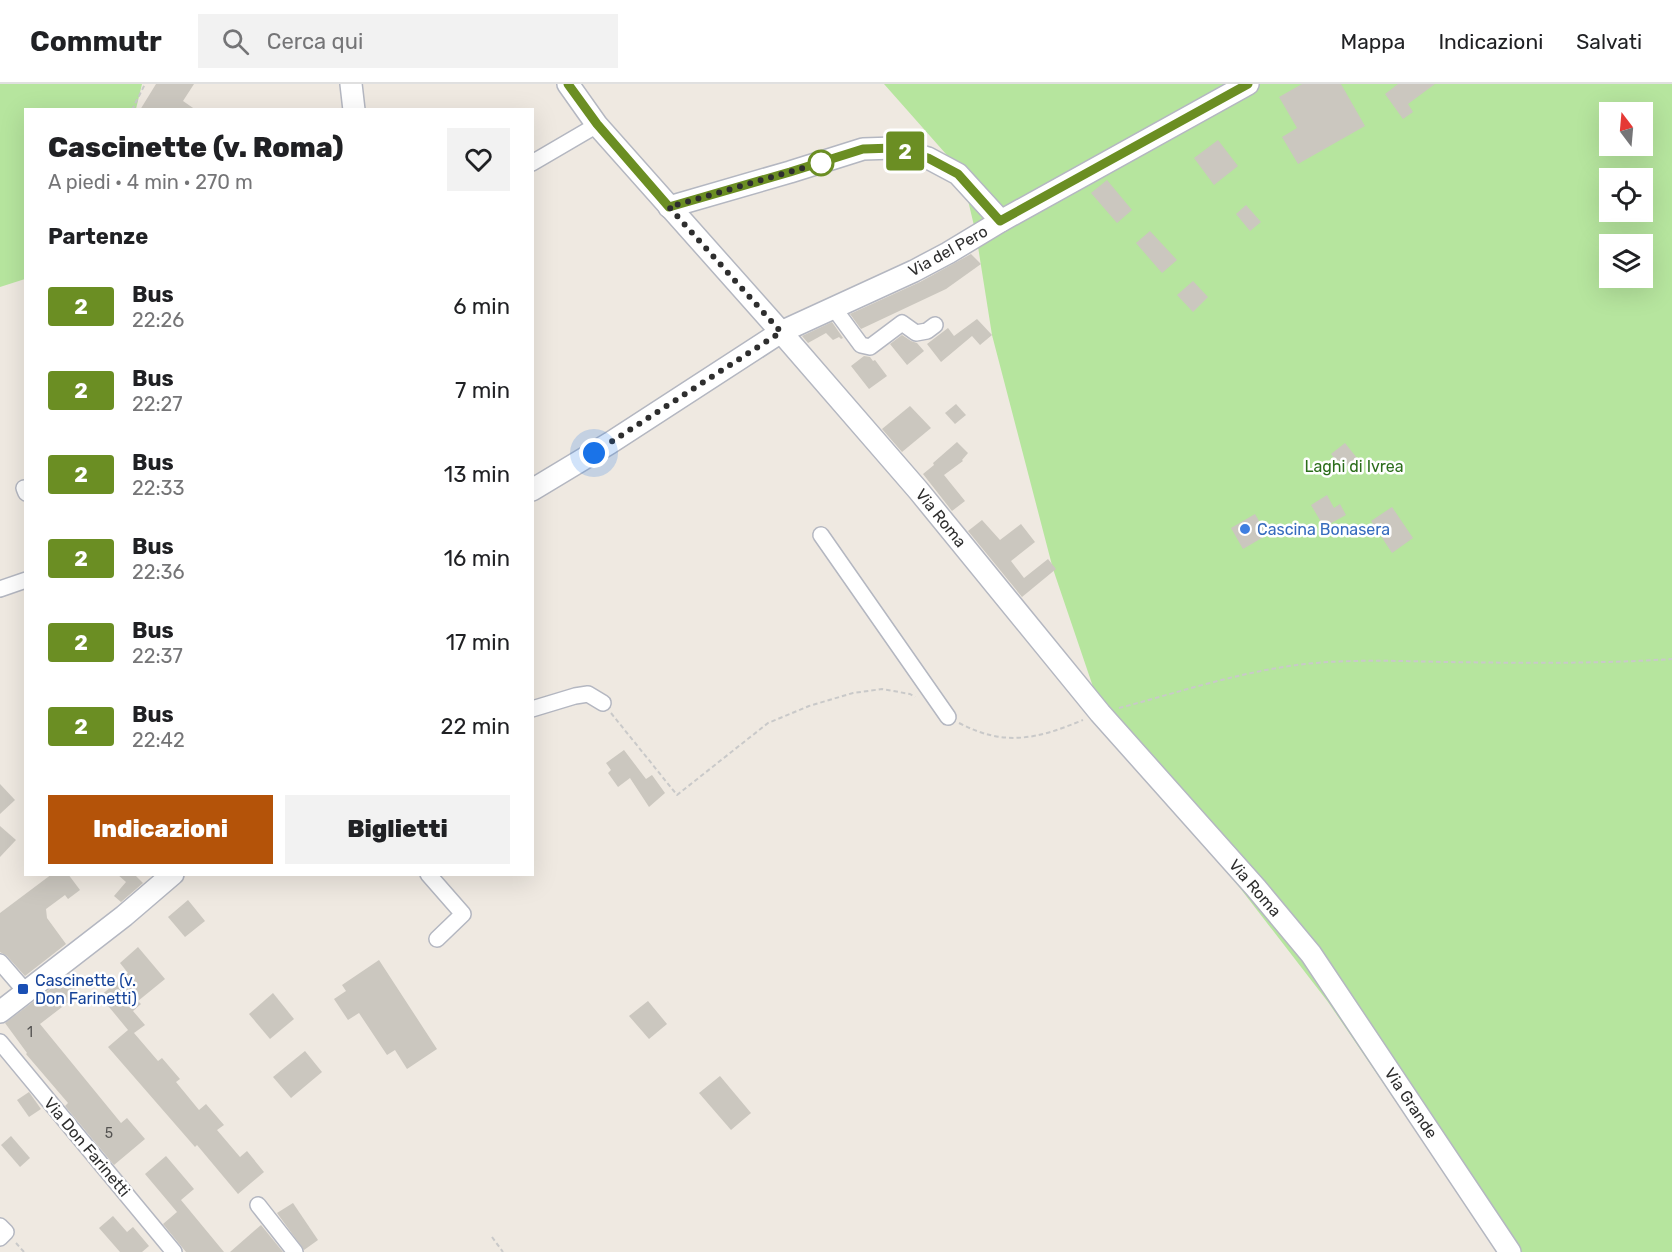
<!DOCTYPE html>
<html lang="it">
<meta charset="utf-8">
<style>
body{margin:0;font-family:Rubik,sans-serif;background:#f2f2f2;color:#202124;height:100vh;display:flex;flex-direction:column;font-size:22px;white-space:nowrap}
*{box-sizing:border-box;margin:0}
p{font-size:20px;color:#757577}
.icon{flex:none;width:33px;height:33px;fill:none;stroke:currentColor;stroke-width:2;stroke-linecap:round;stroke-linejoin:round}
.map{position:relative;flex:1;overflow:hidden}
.side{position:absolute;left:24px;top:24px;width:510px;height:768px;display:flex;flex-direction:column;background:#fff;border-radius:0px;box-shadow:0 6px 24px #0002}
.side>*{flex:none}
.badge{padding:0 12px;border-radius:4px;font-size:21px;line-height:39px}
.needle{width:39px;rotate:344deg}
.fabs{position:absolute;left:1599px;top:18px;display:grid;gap:12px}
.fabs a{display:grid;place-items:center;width:54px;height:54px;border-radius:0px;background:#fff;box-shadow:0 6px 24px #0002;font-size:30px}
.you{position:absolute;width:30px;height:30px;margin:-15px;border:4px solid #fff;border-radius:50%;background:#1a73e8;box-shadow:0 0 0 9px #1a73e833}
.map>.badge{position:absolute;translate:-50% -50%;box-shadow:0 0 0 3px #fff}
h2{padding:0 24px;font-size:22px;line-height:54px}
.round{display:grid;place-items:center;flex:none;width:63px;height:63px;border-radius:0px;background:#f2f2f2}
.summary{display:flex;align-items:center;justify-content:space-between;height:102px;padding:0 24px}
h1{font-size:28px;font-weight:800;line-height:45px}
.action{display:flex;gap:12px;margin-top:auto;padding:12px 24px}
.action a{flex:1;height:69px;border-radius:0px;background:#b45309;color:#fff;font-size:24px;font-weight:800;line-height:69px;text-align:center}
.action a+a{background:#f2f2f2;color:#202124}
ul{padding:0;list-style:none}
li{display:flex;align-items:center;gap:18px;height:84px;padding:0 24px}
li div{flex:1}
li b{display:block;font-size:22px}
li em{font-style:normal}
li .badge{min-width:66px;font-weight:700;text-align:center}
header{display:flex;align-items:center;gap:36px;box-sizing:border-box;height:84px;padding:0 30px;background:#fff;border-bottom:2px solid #e0e0e0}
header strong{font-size:28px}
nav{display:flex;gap:33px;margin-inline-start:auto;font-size:21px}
.search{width:420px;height:54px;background:#f2f2f2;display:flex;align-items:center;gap:15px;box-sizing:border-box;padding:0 21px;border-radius:0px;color:#757577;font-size:22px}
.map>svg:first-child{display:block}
.green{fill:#b6e59e;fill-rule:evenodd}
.building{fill:#cbc7bf}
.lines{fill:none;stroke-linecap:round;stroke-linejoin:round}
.street-casing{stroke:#b4b7c1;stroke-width:18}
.secondary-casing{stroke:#b4b7c1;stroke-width:24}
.path{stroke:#c9c9c9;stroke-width:2;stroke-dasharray:4.5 3;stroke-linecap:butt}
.street{stroke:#fff;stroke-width:15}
.secondary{stroke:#fff;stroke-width:21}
.line-casing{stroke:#fff;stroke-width:14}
.line{stroke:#6b8e23;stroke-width:9}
.walk{stroke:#2e2e2e;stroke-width:6;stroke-dasharray:0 10.8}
.stop-dot{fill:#fff;stroke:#6b8e23;stroke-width:3}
.shop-dot{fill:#3f7fe0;stroke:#fff;stroke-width:2}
.transit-dot{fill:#1a4fb4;stroke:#fff;stroke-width:2}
.labels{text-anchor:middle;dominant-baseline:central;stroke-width:5;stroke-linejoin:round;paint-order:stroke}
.number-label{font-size:14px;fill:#555452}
.street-label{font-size:16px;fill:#2e2e2e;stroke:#fff}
.park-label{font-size:16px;fill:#2c6e1b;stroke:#fff}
.shop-label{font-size:16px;fill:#366cbe;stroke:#fff;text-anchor:start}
.transit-label{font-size:16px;fill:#164399;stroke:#fff;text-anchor:start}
</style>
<header>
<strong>Commutr</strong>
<div class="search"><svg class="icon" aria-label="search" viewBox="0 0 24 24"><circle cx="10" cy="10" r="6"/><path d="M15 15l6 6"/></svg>Cerca qui</div>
<nav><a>Mappa</a><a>Indicazioni</a><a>Salvati</a></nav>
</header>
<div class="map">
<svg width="1672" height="1168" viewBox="0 0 1672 1168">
<rect width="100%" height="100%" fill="#efe9e1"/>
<g class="green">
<path d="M 0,0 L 142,0 L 136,25 L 26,26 L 25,195 L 0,203 Z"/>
<path d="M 884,0 L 1672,0 L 1672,1168 L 1498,1168 L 1328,918 L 1240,804 L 1107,644 L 1053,485 L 992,251 L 976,150 L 961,87 ZM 1610,28 L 1642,28 L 1642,62 L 1610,62 ZM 1610,94 L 1642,94 L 1642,128 L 1610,128 ZM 1610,160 L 1642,160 L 1642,194 L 1610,194 Z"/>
</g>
<g class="building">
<path d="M 156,0 L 194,0 L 183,17 L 196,26 L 140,26 Z"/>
<path d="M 1302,0 L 1341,0 L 1365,42 L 1298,80 L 1282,53 L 1297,44 L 1279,13 Z"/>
<path d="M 1398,0 L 1435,0 L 1408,20 L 1413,28 L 1403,35 L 1385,10 Z"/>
<path d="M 1218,56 L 1238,82 L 1214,101 L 1194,74 Z"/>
<path d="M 1107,96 L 1132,126 L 1117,139 L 1091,109 Z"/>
<path d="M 1246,121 L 1261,138 L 1250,147 L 1236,130 Z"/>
<path d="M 1150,147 L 1177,176 L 1162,189 L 1136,159 Z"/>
<path d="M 971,170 L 981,180 L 946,205 L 861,245 L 850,230 L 920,198 Z"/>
<path d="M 1193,197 L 1208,213 L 1193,228 L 1177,211 Z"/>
<path d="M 977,235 L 992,251 L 980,261 L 972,252 L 941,278 L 927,260 L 948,244 L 954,252 Z"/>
<path d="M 832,238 L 843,254 L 841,255 L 839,253 L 833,256 L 826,249 L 808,259 L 802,252 Z"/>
<path d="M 902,251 L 911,257 L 917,259 L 924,267 L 907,281 L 890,260 Z"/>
<path d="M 864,272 L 870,273 L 873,277 L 875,276 L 887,292 L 869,305 L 851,282 Z"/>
<path d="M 956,320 L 966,331 L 955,340 L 945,329 Z"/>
<path d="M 910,322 L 931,344 L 902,368 L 882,345 Z"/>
<path d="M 957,358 L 968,369 L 962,376 L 963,377 L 944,391 L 965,417 L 952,427 L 923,390 L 934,381 L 933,379 Z"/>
<path d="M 1345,359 L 1357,374 L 1343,385 L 1331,370 Z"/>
<path d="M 1327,411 L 1334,424 L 1340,420 L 1346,431 L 1324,443 L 1311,421 Z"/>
<path d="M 1392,423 L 1413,454 L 1392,469 L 1371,437 Z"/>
<path d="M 1255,430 L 1267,451 L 1243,465 L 1231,444 Z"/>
<path d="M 982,436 L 1000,456 L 1021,440 L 1035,458 L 1011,477 L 1024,494 L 1048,475 L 1056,485 L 1022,513 L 968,447 Z"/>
<path d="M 624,666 L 646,695 L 652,691 L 665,709 L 649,723 L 630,694 L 618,703 L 608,689 L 611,686 L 606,679 Z"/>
<path d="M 0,700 L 15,716 L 0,730 Z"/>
<path d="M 0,742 L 16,756 L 0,773 Z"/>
<path d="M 52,790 L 68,790 L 80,806 L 68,815 L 65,811 L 46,825 L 47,834 L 66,860 L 25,892 L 7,872 L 0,868 L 0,829 Z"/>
<path d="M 117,790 L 134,790 L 143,799 L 121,818 L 114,812 L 126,798 Z"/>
<path d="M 188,816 L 205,837 L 185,853 L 168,833 Z"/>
<path d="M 138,863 L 165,895 L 138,917 L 141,920 L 133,927 L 145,941 L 134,949 L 158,977 L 162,974 L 180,995 L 176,998 L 199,1026 L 206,1020 L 224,1041 L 217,1046 L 240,1073 L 247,1067 L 264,1088 L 238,1110 L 197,1061 L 195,1063 L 108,963 L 128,946 L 100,912 L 128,889 L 120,879 Z"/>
<path d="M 379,876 L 437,965 L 407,985 L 395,966 L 387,971 L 359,929 L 348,936 L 334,915 L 346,907 L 342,901 Z"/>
<path d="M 66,893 L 79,910 L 40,940 L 121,1039 L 127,1034 L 145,1055 L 114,1081 L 65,1022 L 68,1019 L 26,970 L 27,969 L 5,939 Z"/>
<path d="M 273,909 L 294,935 L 270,955 L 249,930 Z"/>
<path d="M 648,917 L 667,940 L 649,955 L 629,932 Z"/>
<path d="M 305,967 L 322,988 L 291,1014 L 273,993 Z"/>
<path d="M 720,992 L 751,1029 L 731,1046 L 699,1009 Z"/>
<path d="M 29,1008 L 41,1025 L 29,1033 L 17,1016 Z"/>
<path d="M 11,1052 L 30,1074 L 20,1083 L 1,1061 Z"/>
<path d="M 166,1072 L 194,1105 L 181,1116 L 224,1168 L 186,1168 L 163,1140 L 177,1128 L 145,1090 Z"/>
<path d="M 293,1119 L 318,1156 L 304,1166 L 277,1129 Z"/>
<path d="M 113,1132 L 127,1148 L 133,1143 L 149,1162 L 142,1168 L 120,1168 L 99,1144 Z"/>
<path d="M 261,1141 L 283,1168 L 230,1168 Z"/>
</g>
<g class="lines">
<defs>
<g id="street">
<path d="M 532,79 L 597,41"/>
<path d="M 833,223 L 861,261 L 870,263 L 902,239 L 916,249 L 927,247 L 935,241"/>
<path d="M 24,404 L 26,409"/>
<path d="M 821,451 L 948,633"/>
<path d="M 0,505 L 26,496"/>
<path d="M 532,625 L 575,612 L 588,610 L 603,619"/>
<path d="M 428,790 L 463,830 L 437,855"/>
<path d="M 0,878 L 26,908"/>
<path d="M 0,958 L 174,1168"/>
<path d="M 258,1121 L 295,1168"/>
<path d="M 0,1142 L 6,1148 L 0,1154"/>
</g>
<g id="secondary">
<path d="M 351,0 L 354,26"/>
<path d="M 568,0 L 597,41 L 781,248 L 918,406 L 1100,629 L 1256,804 L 1311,870 L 1510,1168"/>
<path d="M 669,123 L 790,88 L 863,65 L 894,64 L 928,74 L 958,90 L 1001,137"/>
<path d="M 532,406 L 610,359 L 781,248 L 914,187 L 948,169 L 1001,137 L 1248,0"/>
<path d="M 0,928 L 124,832 L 173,790"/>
</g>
</defs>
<use href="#street" class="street-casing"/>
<use href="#secondary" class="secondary-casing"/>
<g class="path">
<path d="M 132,26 L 145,0"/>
<path d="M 1119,624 C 1180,608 1242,587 1305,580 C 1351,575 1398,577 1445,578 C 1521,579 1597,580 1672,575"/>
<path d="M 611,629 L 677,711 L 768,639 L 809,622 L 853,609 L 882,605 L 910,610 L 915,613"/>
<path d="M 959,639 C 1005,663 1037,655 1083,636"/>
<path d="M 492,1153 L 503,1168"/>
<path d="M 16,1159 L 24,1168"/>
</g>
<use href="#street" class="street"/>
<use href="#secondary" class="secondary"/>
</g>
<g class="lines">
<defs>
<path id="line" d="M 568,0 L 597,40 L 669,123 L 790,88 L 863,65 L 894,64 L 928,74 L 958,90 L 1000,137 L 1248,0"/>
</defs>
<use href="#line" class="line-casing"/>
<use href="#line" class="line"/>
<path class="walk" d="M 594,369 L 781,248 L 669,123 L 827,77 L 821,79"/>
</g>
<circle class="stop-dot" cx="821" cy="79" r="12"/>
<circle class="shop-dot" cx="1245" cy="445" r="6"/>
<rect class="transit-dot" x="17" y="899" width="12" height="12" rx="3"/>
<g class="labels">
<g class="number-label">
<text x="30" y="948">1</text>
<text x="109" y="1049">5</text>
</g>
<g class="street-label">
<text transform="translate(948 167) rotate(-29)">Via del Pero</text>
<text transform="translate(941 434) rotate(51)">Via Roma</text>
<text transform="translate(1255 804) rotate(49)">Via Roma</text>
<text transform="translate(1411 1019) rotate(56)">Via Grande</text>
<text transform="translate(87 1063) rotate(50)">Via Don Farinetti</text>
</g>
<g class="park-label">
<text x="1354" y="382">Laghi di Ivrea</text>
</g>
<g class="shop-label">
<text x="1257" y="445">Cascina Bonasera</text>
</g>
<g class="transit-label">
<text x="35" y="896">Cascinette (v.<tspan x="35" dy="18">Don Farinetti)</tspan></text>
</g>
</g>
</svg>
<div class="fabs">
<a><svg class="needle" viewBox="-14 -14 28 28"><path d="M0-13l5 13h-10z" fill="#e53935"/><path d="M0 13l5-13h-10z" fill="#757577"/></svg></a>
<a><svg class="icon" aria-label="locate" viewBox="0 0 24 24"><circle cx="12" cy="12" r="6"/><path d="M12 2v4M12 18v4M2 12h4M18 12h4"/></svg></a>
<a><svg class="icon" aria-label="layers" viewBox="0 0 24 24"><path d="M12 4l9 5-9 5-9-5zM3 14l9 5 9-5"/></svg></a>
</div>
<div class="you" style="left:594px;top:369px"></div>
<b class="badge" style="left:905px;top:67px;background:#6b8e23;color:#fff">2</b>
<section class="side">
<div class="summary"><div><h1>Cascinette (v. Roma)</h1><p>A piedi · 4 min · 270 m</p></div><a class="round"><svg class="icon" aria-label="heart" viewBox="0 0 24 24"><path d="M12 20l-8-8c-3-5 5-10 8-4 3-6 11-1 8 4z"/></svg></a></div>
<h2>Partenze</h2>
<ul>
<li><span class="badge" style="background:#6b8e23;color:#fff">2</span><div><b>Bus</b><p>22:26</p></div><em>6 min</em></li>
<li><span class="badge" style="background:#6b8e23;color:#fff">2</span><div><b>Bus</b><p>22:27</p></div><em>7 min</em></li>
<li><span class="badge" style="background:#6b8e23;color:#fff">2</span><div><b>Bus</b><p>22:33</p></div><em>13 min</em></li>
<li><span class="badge" style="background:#6b8e23;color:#fff">2</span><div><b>Bus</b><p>22:36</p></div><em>16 min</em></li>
<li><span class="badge" style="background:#6b8e23;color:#fff">2</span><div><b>Bus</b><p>22:37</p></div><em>17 min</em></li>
<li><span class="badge" style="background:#6b8e23;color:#fff">2</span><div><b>Bus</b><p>22:42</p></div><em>22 min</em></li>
</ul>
<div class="action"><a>Indicazioni</a><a>Biglietti</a></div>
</section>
</div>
